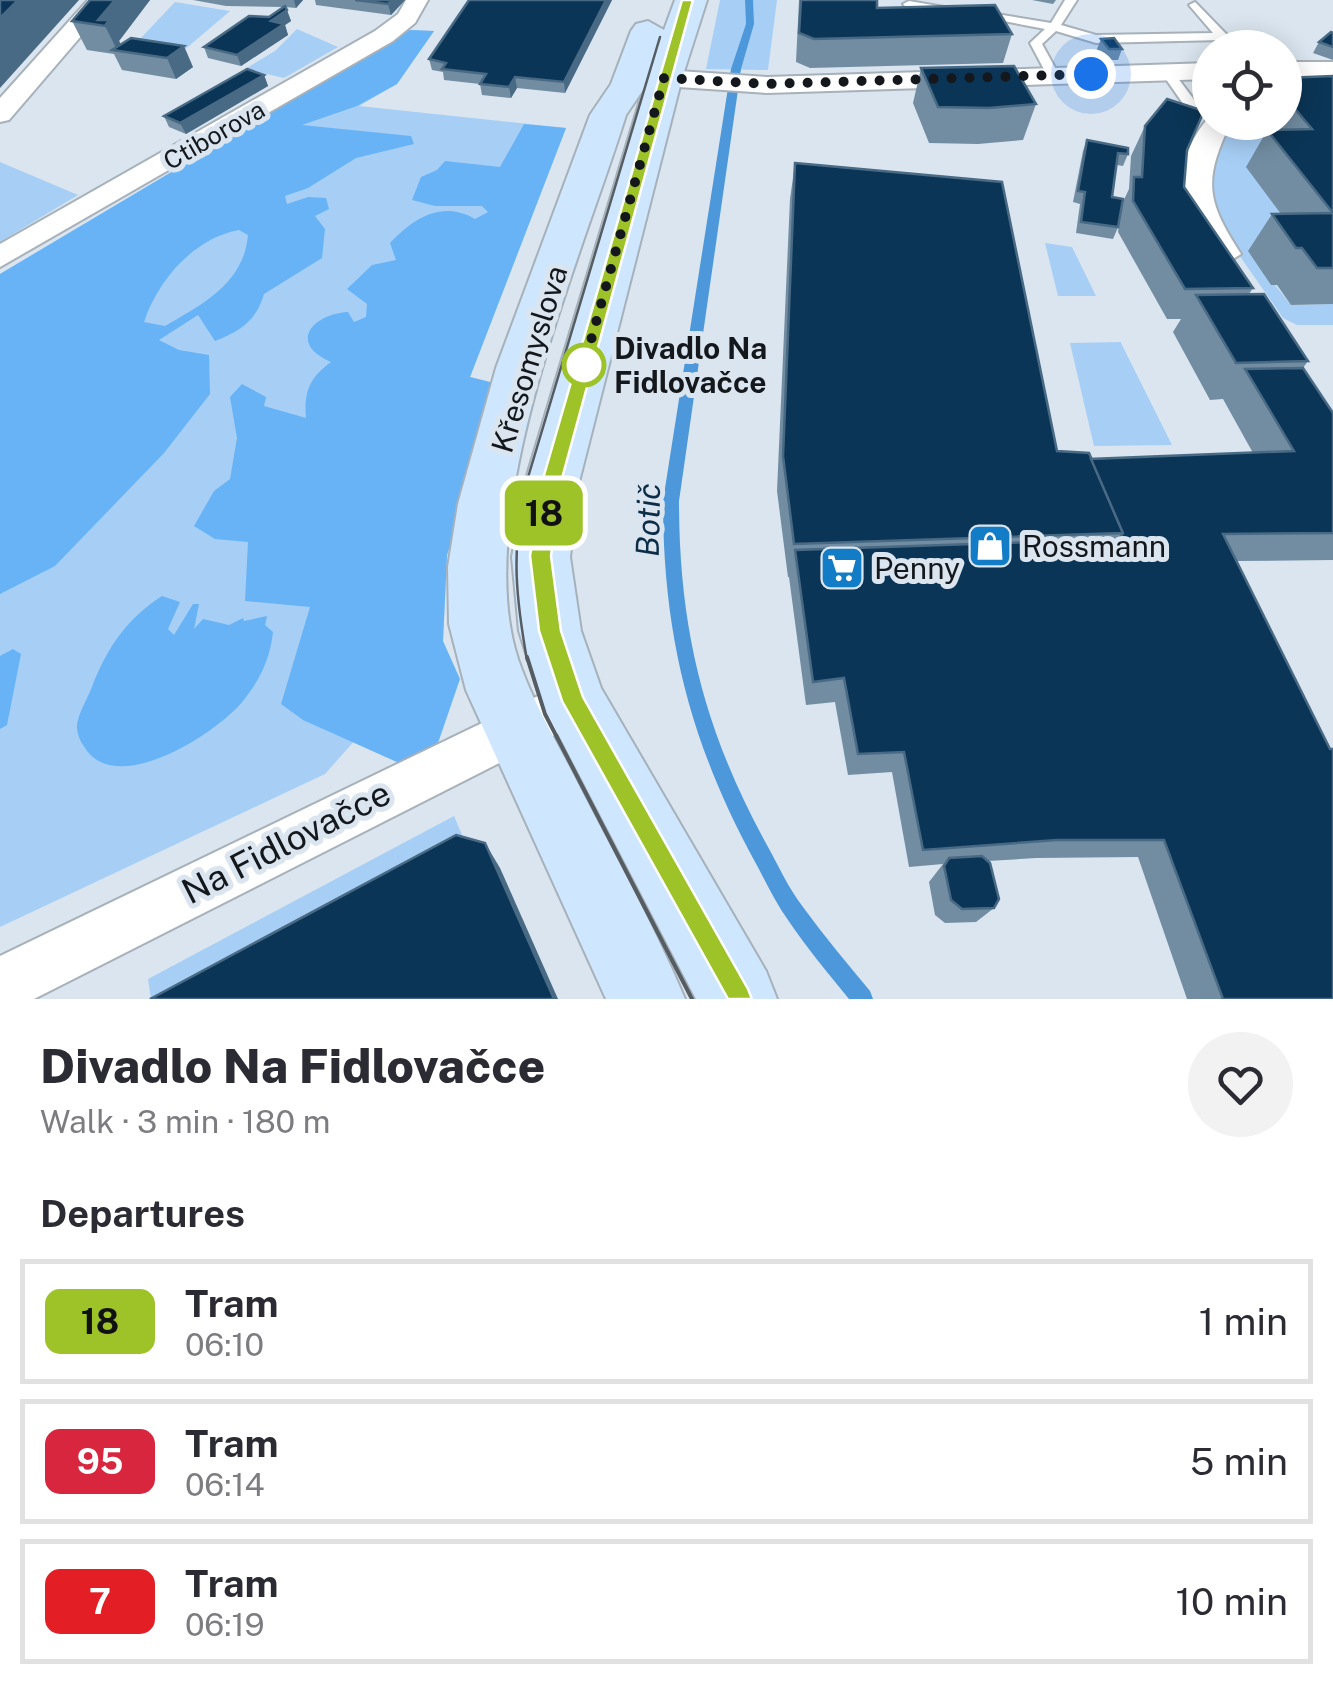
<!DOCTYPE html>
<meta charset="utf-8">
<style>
body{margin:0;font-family:"Public Sans",sans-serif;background:#f2f2f3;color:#2b2b33;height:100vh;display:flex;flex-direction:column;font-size:38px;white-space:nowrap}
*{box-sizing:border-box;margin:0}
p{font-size:32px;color:#7c7c81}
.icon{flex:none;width:55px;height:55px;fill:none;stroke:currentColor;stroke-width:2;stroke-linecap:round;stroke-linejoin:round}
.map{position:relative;height:999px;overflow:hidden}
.drawer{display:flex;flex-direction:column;background:#fff;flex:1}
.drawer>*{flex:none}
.badge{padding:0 20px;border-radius:15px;font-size:35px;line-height:65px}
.buttons{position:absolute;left:1192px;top:30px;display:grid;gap:20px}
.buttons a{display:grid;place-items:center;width:110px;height:110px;border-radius:50%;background:#fff;box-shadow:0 5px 25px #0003;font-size:50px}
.you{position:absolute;width:50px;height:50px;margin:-25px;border:8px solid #fff;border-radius:50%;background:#1a73e8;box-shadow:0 0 0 15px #1a73e833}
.map>.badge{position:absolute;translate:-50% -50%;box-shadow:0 0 0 5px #fff}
h2{padding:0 40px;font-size:38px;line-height:90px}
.round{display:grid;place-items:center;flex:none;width:105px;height:105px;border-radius:52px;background:#f2f2f3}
.headline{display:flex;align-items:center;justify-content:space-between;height:170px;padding:0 40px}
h1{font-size:48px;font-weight:800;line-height:75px}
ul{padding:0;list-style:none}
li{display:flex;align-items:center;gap:30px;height:125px;margin:0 20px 15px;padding:0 20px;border:5px solid #e1e1e2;border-radius:0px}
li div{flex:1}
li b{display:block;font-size:38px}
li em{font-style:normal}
li .badge{min-width:110px;font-weight:700;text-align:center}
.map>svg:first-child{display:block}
.green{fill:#a7cff6}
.forest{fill:#67b3f6;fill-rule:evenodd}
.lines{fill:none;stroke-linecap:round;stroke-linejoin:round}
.stream{fill:#4c98da;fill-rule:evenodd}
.lane-casing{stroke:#a6b1ba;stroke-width:4}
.street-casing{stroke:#a6b1ba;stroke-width:4}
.secondary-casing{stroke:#a6b1ba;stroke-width:4}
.lane{fill:#fff;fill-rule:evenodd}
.street{fill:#fff;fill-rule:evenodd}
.secondary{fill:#cee7fe;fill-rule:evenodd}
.tram-far1{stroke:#555c62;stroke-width:2.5}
.tram{stroke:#555c62;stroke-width:4}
.wall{fill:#728da2}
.shaded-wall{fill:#496a84}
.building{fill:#0b3556;stroke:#496a84;stroke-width:2.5}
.line{fill:#9dc329;stroke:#fff;stroke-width:2.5}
.walk{stroke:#14181c;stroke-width:10;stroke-dasharray:0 18}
.stop-dot{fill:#fff;stroke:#9dc329;stroke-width:5}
.labels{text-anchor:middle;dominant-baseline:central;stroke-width:10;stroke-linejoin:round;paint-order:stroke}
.far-street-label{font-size:25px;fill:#14181c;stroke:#dae5ef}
.stop-label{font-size:30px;font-weight:bold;fill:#14181c;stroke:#dae5ef;text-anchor:start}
.street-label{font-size:30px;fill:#14181c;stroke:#dae5ef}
.poi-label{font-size:30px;fill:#14181c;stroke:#dae5ef;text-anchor:start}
.water-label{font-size:32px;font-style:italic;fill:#0c2d47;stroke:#dae5ef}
.near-street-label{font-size:35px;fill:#14181c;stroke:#dae5ef}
</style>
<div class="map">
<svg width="1333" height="999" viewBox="0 0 1333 999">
<rect width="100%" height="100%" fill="#dae5ef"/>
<g class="green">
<path d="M 720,0 L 777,0 L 768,70 L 706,69 Z"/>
<path d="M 175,2 L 230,11 L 169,63 L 124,56 Z"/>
<path d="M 297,29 L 338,47 L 284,78 L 245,69 L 275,51 Z"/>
<path d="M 410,30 L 434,31 L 397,84 L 359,106 L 566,128 L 470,377 L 502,385 L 447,555 L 443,641 L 325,774 L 0,927 L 0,274 Z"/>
<path d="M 1230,123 L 1255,123 L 1289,166 L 1308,250 L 1249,252 L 1291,305 L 1333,304 L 1333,325 L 1297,325 L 1283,318 L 1216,222 L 1207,178 Z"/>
<path d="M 0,162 L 78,195 L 0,242 Z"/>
<path d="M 1045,243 L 1072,247 L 1096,296 L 1058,296 Z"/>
<path d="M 1121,342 L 1121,343 L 1172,445 L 1094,446 L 1070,343 Z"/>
<path d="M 454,816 L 473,861 L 151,999 L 148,979 Z"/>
</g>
<g class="forest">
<path d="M 410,30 L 434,31 L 397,84 L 357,106 L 302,125 L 411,136 L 414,144 L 356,158 L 308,188 L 285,196 L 287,204 L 308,197 L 326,198 L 329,209 L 315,216 L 325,229 L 322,258 L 264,294 C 256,321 241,331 215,341 L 198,315 L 159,340 L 179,350 L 209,355 L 210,394 L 164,453 L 55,566 L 0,594 L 0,274 ZM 239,230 L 248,235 C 244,283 203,304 165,326 L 144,322 C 158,280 194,238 239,230 Z"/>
<path d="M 524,124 L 566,128 L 470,377 L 502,385 L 447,555 L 443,641 L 460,679 L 438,743 L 408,767 L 303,720 L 281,704 L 310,607 L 245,601 L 248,542 L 215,539 L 194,526 L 214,491 L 230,479 L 237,438 L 230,397 L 242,384 L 266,397 L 264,406 L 306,418 C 304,392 309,378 331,362 C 287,343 313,314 348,312 L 354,322 L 366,317 L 367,304 L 347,289 L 372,265 L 396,260 L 390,243 C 414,218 442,200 475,219 L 488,212 L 482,206 L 435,206 L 412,200 L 421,177 L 437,170 L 445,161 L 500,167 Z"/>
<path d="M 162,596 L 180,602 L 168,629 L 174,635 L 193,604 L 199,604 L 194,629 L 203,619 L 229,625 L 243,618 L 244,621 L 267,616 L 265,625 L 273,632 C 270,659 260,680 243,701 C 217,733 117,798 85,748 C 79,740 75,729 78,720 C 81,708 89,696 93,684 C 109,645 127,619 162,596 Z"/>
<path d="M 13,649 L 21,654 L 7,725 L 0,729 L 0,656 Z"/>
</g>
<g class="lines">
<path class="stream" d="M 745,0 L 753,0 L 754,24 L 741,69 L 679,501 C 679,631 705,733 768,847 C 779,867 789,889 803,907 C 824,936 847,963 870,991 L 873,999 L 849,999 C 828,973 806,947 788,920 C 775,902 765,880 754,860 C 690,742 663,635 663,501 L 731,69 L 746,24 Z"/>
<defs>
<g id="lane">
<path d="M 1065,0 L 1077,0 L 1061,25 L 1096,35 L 1213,33 L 1189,5 L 1195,2 L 1228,36 L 1222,40 L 1096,43 L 1056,31 L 1042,44 L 1059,75 L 1053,79 L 1047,75 L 1030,43 L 1045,29 L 972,15 L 978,11 L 1051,23 Z"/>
<path d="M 909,1 L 950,8 L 956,11 L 950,14 L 905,6 L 903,4 Z"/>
<path d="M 1163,69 L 1171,69 L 1198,105 L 1184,129 L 1172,126 L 1184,105 L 1161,72 Z"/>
</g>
<g id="street">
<path d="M 88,0 L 112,0 L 9,120 L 0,122 L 0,98 Z"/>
<path d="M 406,0 L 428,0 L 415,23 L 393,41 L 0,267 L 0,244 L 375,31 L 398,14 Z"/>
<rect x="1285" y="62" width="48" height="16"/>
<path d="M 1210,63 L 1210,79 L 767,93 L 664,86 L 651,78 L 664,70 L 767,77 Z"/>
<path d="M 1210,116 L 1210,122 L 1231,122 C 1203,181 1206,200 1241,254 L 1225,264 L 1214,261 C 1183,213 1167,163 1210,116 Z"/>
<path d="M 573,679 L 590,685 L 596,701 L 590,717 L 34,999 L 0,999 L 0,956 Z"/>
</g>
<path id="secondary" d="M 675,0 L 707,0 L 682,78 L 579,482 L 570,557 L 581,631 L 601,688 L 766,971 L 777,999 L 696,999 L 541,701 L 519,631 L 512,557 L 525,482 L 643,90 L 626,115 C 581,260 470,511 518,659 C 531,697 551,732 570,768 C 609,845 652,920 685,999 L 606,999 L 466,690 L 449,624 L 448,567 L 458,504 L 496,368 L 590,115 L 611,84 L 631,31 L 636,24 L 648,21 L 664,30 Z"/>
</defs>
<use href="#lane" class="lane-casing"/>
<use href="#street" class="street-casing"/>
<use href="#secondary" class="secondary-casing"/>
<use href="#lane" class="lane"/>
<use href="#street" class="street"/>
<use href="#secondary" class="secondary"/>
<g class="tram-far1">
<path d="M 527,660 C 516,598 512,556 523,494 L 660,37"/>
<path d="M 560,660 L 542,573 L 552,482 L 688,0"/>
</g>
<g class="tram">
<path d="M 527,657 L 545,714 L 692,999"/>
<path d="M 559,657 L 592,732 L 738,999"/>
</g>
</g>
<g class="wall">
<path d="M 90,0 L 150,0 L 119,41 L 121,44 L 193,67 L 176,79 L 122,70 L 114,54 L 87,50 L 72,21 Z"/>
<path d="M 193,0 L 303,0 L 296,8 L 285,7 L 291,21 L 285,25 L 288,35 L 241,66 L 208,58 L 204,47 L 269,17 L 283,7 L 226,6 Z"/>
<path d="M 315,0 L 405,0 L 391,15 L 316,5 Z"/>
<path d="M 612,0 L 565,93 L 517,88 L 511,98 L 482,95 L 480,84 L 444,80 L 443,72 L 432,70 L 429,59 Z"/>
<path d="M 799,0 L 877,0 L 877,8 L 1012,34 L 1003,63 L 810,68 L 796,62 Z"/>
<path d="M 1032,0 L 1056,0 L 1053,4 Z"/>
<path d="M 1333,33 L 1333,60 L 1313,53 L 1319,42 Z"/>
<path d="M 1101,39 L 1122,49 L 1118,60 L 1104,60 L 1097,49 Z"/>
<path d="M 921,68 L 1036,104 L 1023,140 L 978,144 L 929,143 L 913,103 Z"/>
<path d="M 264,75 L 268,86 L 186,134 L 169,127 L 164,116 Z"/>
<path d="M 1333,76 L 1333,304 L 1291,305 L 1277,285 L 1271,285 L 1248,251 L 1272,214 L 1281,214 L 1246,167 L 1265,134 L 1255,122 L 1285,122 L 1285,97 Z"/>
<path d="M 1145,126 L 1187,150 L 1184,187 L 1253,288 L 1249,294 L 1308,361 L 1303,368 L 1333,413 L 1333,560 L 1236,561 L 1333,999 L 1187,999 L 1138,857 L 1036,858 L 988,861 L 994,908 L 976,922 L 945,923 L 935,915 L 929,882 L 943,864 L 909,867 L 892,772 L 848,775 L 835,702 L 806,705 L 789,577 L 788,577 L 777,491 L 790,199 L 795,163 L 1057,451 L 1091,459 L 1253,453 L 1223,399 L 1210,400 L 1173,332 L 1181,319 L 1167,319 L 1118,232 L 1119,225 L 1113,239 L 1076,233 L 1080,204 L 1073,202 L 1083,151 L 1087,140 L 1128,154 L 1123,166 L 1117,165 L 1112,197 L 1123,202 L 1129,189 L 1131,156 Z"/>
</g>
<g class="shaded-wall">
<path d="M 18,0 L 79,0 L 0,88 L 0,18 Z"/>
<path d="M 115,0 L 150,0 L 119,41 L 123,49 L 117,50 L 105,26 L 98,20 Z"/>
<path d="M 294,0 L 303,0 L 296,8 Z"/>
<path d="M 392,0 L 405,0 L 391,15 L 388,4 Z"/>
<path d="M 606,0 L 612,0 L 565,93 L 564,82 Z"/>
<path d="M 287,10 L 291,21 L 285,25 L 288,35 L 241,66 L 237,55 L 271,21 Z"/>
<path d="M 184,46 L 193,67 L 176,79 L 167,58 Z"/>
<path d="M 264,75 L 268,86 L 186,134 L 180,123 Z"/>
<path d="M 515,77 L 517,88 L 511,98 L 509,87 Z"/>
<path d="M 485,843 L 500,868 L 558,999 L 554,999 Z"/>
</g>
<g class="building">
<path d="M 0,0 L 18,0 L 0,18 Z"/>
<path d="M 90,0 L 115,0 L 98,20 L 109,20 L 105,26 L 72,21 Z"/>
<path d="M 355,0 L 392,0 L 388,4 Z"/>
<path d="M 469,0 L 606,0 L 564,82 L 515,77 L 509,87 L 480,84 L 486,74 L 442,69 L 446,63 L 429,59 Z"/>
<path d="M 801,0 L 877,0 L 877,8 L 995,5 L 1012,34 L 814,39 L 799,33 Z"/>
<path d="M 285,6 L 287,10 L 271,21 L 284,24 L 237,55 L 204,47 L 249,16 L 269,17 Z"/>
<path d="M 1331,32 L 1333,33 L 1333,47 L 1319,42 Z"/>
<path d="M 131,38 L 184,46 L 167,58 L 112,50 Z"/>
<path d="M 1114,38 L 1122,49 L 1109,49 L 1101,39 Z"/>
<path d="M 1014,66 L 1036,104 L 989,108 L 938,107 L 921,68 Z"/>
<path d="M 247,69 L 264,75 L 180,123 L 164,116 Z"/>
<path d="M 1333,76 L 1333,213 L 1267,130 L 1312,129 L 1285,97 L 1285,78 Z"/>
<path d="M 1167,99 L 1204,111 L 1187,150 L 1184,187 L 1253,288 L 1185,289 L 1133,201 L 1134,177 L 1142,177 L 1145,126 Z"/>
<path d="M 1087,140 L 1128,148 L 1128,154 L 1118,153 L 1112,197 L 1123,199 L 1118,227 L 1081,222 L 1085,192 L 1078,191 Z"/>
<path d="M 795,163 L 1002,182 L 1057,451 L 1089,453 L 1123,533 L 794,544 L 783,456 Z"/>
<path d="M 1333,213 L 1333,268 L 1317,268 L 1302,248 L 1296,248 L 1272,214 Z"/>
<path d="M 1264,294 L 1308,361 L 1236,363 L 1196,295 Z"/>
<path d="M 1303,368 L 1333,413 L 1333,533 L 1223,534 L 1330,749 L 1333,749 L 1333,999 L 1223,999 L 1164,840 L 1057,840 L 923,850 L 904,752 L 858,754 L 844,678 L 813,682 L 795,550 L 1119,539 L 1123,533 L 1091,459 L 1294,451 L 1245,369 Z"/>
<path d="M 456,835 L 485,843 L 554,999 L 150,999 Z"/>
<path d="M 982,856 L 990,863 L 999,899 L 994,908 L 962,909 L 951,900 L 944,866 L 949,858 Z"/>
</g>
<path class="line" d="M 682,0 L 693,0 L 561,482 L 551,556 L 561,631 L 583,697 L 748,989 L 752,999 L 728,999 L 562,701 L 539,631 L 530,556 L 542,482 Z"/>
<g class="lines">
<path class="walk" d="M 584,365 L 583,369 L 664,78 L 767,84 L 1091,74"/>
</g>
<defs>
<symbol id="shop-square" viewBox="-11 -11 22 22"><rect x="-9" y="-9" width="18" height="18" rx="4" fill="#127cc7" stroke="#dae5ef"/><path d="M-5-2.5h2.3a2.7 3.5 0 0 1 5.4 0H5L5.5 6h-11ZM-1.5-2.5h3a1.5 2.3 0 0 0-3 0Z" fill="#fff"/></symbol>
<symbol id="supermarket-square" viewBox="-11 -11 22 22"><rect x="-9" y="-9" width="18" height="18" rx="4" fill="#127cc7" stroke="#dae5ef"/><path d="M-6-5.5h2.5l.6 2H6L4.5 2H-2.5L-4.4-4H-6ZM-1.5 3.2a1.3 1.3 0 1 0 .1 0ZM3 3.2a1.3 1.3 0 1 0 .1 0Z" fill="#fff"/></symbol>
</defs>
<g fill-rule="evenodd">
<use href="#shop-square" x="965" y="521" width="50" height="50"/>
<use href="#supermarket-square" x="817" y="543" width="50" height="50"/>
</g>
<circle class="stop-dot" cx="584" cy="365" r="20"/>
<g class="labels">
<g class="far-street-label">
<text transform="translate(214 135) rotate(-30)">Ctiborova</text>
</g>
<g class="stop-label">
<text x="614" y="348">Divadlo Na<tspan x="614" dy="34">Fidlovačce</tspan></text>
</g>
<g class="street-label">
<text transform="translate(529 359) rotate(-73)">Křesomyslova</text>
</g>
<g class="poi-label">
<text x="1022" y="546">Rossmann</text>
<text x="874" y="568">Penny</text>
</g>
<g class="water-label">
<text transform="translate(648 520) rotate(-89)">Botič</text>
</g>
<g class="near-street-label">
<text transform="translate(286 842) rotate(-27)">Na Fidlovačce</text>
</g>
</g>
</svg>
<div class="buttons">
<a><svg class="icon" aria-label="locate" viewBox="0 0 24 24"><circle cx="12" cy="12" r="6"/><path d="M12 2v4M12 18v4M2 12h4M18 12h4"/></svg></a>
</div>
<div class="you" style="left:1091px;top:74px"></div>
<b class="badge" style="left:544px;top:513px;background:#9dc329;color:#111">18</b>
</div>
<section class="drawer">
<div class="headline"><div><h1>Divadlo Na Fidlovačce</h1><p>Walk · 3 min · 180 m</p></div><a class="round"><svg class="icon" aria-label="heart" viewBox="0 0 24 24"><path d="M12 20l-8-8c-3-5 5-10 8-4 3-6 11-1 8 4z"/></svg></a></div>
<h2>Departures</h2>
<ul>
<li><span class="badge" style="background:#9dc329;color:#111">18</span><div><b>Tram</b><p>06:10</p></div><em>1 min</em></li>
<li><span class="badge" style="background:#d7263d;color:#fff">95</span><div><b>Tram</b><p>06:14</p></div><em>5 min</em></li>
<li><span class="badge" style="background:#e31e25;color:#fff">7</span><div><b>Tram</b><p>06:19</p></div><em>10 min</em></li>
</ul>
</section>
